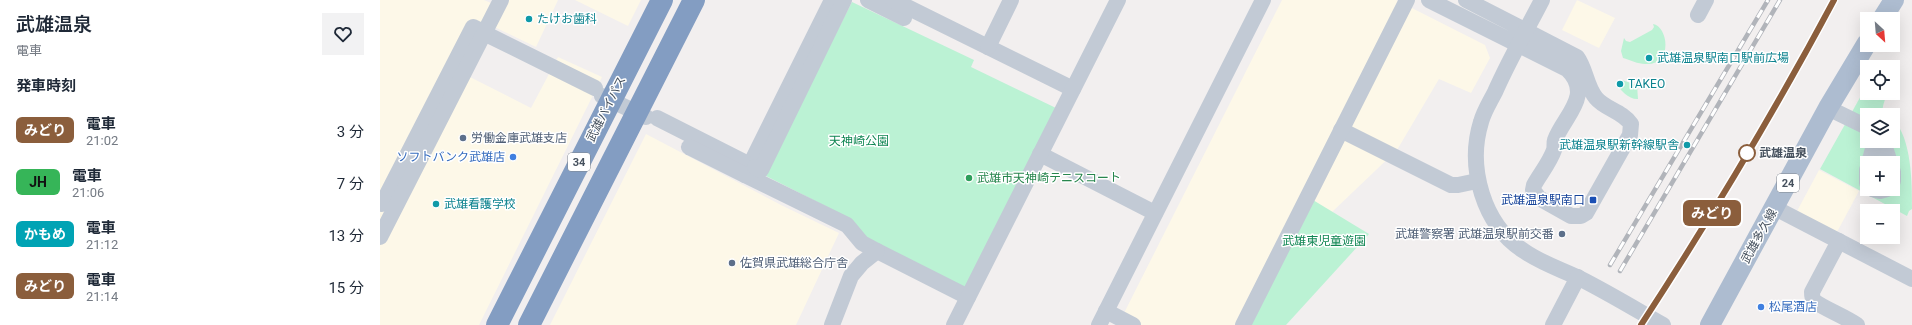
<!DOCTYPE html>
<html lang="ja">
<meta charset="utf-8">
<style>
body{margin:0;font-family:Roboto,"Noto Sans JP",sans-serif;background:#f2f2f3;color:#1f2937;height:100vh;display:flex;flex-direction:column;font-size:15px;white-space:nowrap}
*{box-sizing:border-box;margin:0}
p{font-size:13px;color:#747a83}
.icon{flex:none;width:22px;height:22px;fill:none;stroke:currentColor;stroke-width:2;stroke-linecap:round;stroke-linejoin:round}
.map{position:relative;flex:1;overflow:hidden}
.side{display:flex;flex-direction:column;background:#fff;width:380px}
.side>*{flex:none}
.badge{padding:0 8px;border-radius:6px;font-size:14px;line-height:26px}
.needle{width:26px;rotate:154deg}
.buttons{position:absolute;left:1480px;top:12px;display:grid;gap:8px}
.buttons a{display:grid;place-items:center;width:40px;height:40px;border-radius:0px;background:#fff;box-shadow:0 4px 16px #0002;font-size:20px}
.map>.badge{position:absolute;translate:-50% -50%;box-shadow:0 0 0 2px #fff}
h2{padding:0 16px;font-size:15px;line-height:36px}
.round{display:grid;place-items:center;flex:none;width:42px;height:42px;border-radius:0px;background:#f2f2f3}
.headline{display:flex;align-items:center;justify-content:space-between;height:68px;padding:0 16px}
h1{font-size:19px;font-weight:600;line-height:30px}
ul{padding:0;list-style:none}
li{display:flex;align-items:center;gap:12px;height:52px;padding:0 16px}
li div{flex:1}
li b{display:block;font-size:15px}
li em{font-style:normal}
li .badge{min-width:44px;font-weight:700;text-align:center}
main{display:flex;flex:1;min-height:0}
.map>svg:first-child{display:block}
.commercial{fill:#fdf8e8}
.green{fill:#bbf2d4;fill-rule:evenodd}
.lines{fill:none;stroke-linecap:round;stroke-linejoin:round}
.minor{stroke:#c2cad5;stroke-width:16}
.major{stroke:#adbcd0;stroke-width:20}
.highway{stroke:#839dc2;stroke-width:22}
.rail-casing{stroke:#b1b4ba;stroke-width:4.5}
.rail{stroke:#fff;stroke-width:3;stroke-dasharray:9;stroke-linecap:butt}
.line-casing{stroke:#fff;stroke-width:9}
.line{stroke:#8b5e3c;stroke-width:6}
.culture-dot{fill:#0f9aa8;stroke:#fff;stroke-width:1.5}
.service-dot{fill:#5c6f8a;stroke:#fff;stroke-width:1.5}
.stop-dot{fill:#fff;stroke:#8b5e3c;stroke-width:2}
.shop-dot{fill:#3f7fe0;stroke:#fff;stroke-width:1.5}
.leisure-dot{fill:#2e9e5b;stroke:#fff;stroke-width:1.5}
.transit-dot{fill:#1a4fb4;stroke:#fff;stroke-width:1.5}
.labels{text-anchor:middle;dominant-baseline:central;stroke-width:3;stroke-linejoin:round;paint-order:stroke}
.shield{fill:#fff;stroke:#7e858e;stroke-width:1}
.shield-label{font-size:11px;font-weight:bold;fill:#46515e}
.culture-label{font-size:12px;fill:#0d838f;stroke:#fff;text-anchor:start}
.street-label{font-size:12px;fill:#46515e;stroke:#fff}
.service-label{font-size:12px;fill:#4e5e75;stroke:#fff;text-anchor:start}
.park-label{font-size:12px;fill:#108653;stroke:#fff}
.stop-label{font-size:12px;font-weight:bold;fill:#46515e;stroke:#fff;text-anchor:start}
.shop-label{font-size:12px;fill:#366cbe;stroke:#fff;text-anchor:end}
.leisure-label{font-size:12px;fill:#27864d;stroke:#fff;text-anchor:start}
.transit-label{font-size:12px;fill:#164399;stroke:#fff;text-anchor:end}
</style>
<main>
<section class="side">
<div class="headline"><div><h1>武雄温泉</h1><p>電車</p></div><a class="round"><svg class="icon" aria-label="heart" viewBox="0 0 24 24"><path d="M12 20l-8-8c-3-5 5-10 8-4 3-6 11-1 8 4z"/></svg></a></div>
<h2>発車時刻</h2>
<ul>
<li><span class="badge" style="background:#8b5e3c;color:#fff">みどり</span><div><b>電車</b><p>21:02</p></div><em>3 分</em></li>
<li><span class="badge" style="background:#36b558;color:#111">JH</span><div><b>電車</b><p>21:06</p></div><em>7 分</em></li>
<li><span class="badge" style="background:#00a3b4;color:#fff">かもめ</span><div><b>電車</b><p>21:12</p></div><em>13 分</em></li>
<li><span class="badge" style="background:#8b5e3c;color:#fff">みどり</span><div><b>電車</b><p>21:14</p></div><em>15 分</em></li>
</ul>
</section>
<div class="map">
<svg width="1532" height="325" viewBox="0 0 1532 325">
<rect width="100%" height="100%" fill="#f2efef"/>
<g class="commercial">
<path d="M 0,0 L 104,0 L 111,3 L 113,0 L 178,0 L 156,47 L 102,21 L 86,75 L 151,108 L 178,57 L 222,77 L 99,325 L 0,325 Z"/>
<path d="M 195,0 L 261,0 L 248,26 Z"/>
<path d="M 902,0 L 1016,0 L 1105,45 L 1110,58 L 1091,93 L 1059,79 L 1017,150 L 952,212 L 933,201 L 869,325 L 738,325 Z"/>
<path d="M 1197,0 L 1235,18 L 1219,48 L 1182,30 Z"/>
<path d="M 266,134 L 401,205 L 459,233 L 416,325 L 170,325 Z"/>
<path d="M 1439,170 L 1479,191 L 1456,234 L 1416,213 Z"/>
</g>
<g class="green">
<path d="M 472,2 L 594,60 L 591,67 L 676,108 L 586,289 L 489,241 L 467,217 L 384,175 Z"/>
<path d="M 1273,24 C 1288,26 1294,66 1265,64 C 1258,64 1250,60 1243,58 L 1241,51 L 1244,38 L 1246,41 L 1250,42 L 1272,30 L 1274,27 Z"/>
<path d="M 1242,80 L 1257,85 L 1258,99 C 1250,100 1239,90 1236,82 Z"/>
<path d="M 1487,85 L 1487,93 L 1502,93 L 1506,95 C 1505,103 1499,110 1507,115 L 1487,115 L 1487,141 L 1513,141 L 1513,119 C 1532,139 1532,183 1532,209 L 1529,211 L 1527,216 L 1440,169 ZM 1487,163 L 1513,163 L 1513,189 L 1487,189 Z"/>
<path d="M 933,200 L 989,234 L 906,325 L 869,325 Z"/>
</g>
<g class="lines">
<g class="minor">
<path d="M 452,0 L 365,175 L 467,225 L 482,243 L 497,251 L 588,297"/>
<path d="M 488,0 L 524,18"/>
<path d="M 513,0 L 693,89"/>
<path d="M 1049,0 L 1187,69 C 1214,95 1184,116 1175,140 C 1174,143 1175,147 1174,150 C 1170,162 1160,174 1154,185 L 1153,190 L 1159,198 L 1191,216 L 1201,216 L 1206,213 L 1250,135 L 1251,124 C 1242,111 1225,109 1216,98 C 1206,86 1206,69 1197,57 L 1086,0"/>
<path d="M 1162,0 C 1146,31 1129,60 1115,92 C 1110,102 1104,111 1101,122 C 1087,167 1103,225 1144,251 C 1161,263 1180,269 1199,278 C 1227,292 1255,309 1283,325"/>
<path d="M 1318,15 L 1326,0"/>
<path d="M 110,36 L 215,88"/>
<path d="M 608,47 L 631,0"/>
<path d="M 222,96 L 266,117"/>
<path d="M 1448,108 L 1487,127"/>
<path d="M 277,118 L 364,162"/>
<path d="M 961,130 L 1071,185 L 1078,185 L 1097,181"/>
<path d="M 1503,141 L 1510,163"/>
<path d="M 309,147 L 365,175"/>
<path d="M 660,154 L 775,213"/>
<path d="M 1489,163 L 1493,149 L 1492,141"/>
<path d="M 375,167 L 381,170 L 464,0"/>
<path d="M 1487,170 L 1487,183"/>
<path d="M 1513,172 L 1513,181"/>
<path d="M 1492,189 L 1500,191 L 1507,189"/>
<path d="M 2,204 L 93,27 L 99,30"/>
<path d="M 1395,208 L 1532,279"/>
<path d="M 0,237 L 121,0"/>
<path d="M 1459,241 L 1432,292 C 1432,295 1432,298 1434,301 C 1443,308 1466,317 1477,325"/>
<path d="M 726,311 L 753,325"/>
<path d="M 452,325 L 471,276 L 482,263 L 497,251"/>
<path d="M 574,325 L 738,0"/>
<path d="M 719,325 L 883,0"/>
<path d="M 863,325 L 1027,0"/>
<path d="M 1173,325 L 1198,277"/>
</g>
<g class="major">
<path d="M 1502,19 L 1514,0"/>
<path d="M 1330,325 L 1448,108 L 1487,43"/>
</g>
<g class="highway">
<path d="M 117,325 L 282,0"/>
<path d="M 149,325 L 314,0"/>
</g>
<defs>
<g id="rail">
<path d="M 1230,265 L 1388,0"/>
<path d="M 1240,271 L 1400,0"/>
<path d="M 1261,325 C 1330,219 1395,111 1454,0"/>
</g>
</defs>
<use href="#rail" class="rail-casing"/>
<use href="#rail" class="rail"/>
</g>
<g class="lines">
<defs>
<path id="line" d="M 1261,325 C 1330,219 1395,111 1454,0"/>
</defs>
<use href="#line" class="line-casing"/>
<use href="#line" class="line"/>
</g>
<g class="culture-dot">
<circle cx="149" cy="19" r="4"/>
<circle cx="1269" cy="58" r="4"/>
<circle cx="1240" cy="84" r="4"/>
<circle cx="1307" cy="145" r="4"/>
<circle cx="56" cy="204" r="4"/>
</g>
<g class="service-dot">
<circle cx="83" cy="138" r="4"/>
<circle cx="1182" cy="234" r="4"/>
<circle cx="352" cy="263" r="4"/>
</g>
<circle class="stop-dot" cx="1367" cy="153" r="8"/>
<g class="shop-dot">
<circle cx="133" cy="157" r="4"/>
<circle cx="1381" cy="307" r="4"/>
</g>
<circle class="leisure-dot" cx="589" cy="178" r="4"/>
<rect class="transit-dot" x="1209" y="196" width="8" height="8" rx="2"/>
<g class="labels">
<g class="shield">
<rect x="188" y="153" width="22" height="18" rx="3"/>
<rect x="1397" y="174" width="22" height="18" rx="3"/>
</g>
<g class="shield-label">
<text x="199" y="162">34</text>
<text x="1408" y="183">24</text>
</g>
<g class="culture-label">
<text x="157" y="19">たけお歯科</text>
<text x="1277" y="58">武雄温泉駅南口駅前広場</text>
<text x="1248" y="84">TAKEO</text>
<text x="1299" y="145" text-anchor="end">武雄温泉駅新幹線駅舎</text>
<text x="64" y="204">武雄看護学校</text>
</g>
<g class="street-label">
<text transform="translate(226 109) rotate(-63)">武雄バイパス</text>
<text transform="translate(1379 236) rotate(-61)">武雄多久線</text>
</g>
<g class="service-label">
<text x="91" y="138">労働金庫武雄支店</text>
<text x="1174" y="234" text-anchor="end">武雄警察署 武雄温泉駅前交番</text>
<text x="360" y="263">佐賀県武雄総合庁舎</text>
</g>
<g class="park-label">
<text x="479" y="141">天神崎公園</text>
<text x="944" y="241">武雄東児童遊園</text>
</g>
<g class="stop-label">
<text x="1379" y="153">武雄温泉</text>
</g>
<g class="shop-label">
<text x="125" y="157">ソフトバンク武雄店</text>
<text x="1389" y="307" text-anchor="start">松尾酒店</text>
</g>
<g class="leisure-label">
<text x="597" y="178">武雄市天神崎テニスコート</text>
</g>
<g class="transit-label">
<text x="1205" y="200">武雄温泉駅南口</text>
</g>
</g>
</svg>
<div class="buttons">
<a><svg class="needle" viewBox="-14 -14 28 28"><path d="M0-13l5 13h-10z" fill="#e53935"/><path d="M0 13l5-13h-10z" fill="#747a83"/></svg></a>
<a><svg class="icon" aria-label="locate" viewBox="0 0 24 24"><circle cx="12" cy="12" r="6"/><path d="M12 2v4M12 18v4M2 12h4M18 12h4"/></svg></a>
<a><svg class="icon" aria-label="layers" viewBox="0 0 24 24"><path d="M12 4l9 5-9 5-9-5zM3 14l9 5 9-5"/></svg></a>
<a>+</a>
<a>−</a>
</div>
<b class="badge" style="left:1332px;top:213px;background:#8b5e3c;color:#fff">みどり</b>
</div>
</main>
